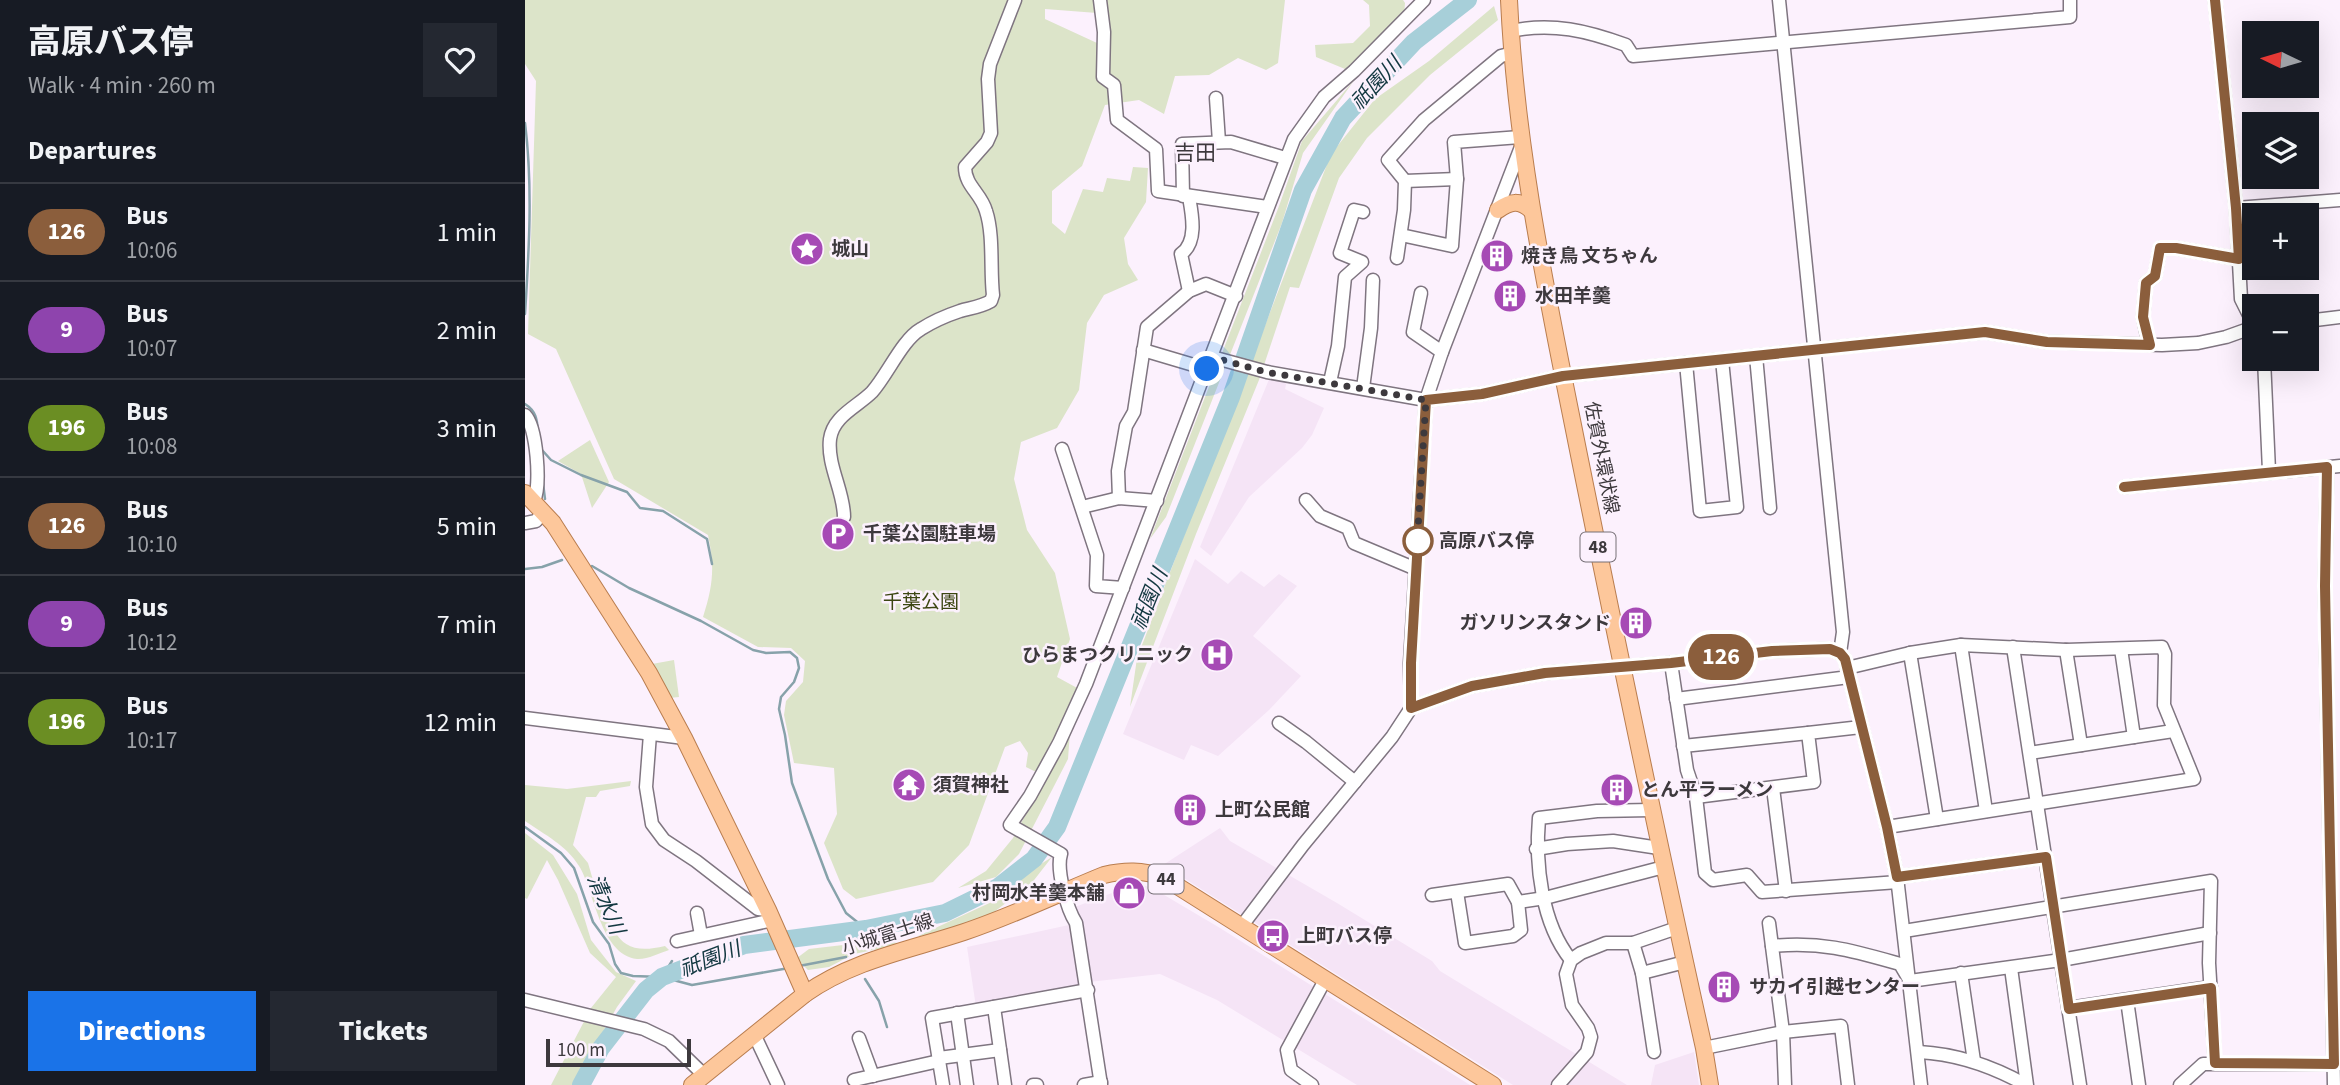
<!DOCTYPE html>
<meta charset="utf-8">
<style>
body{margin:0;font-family:"Source Sans 3","Noto Sans JP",sans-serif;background:#242831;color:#f1f3f6;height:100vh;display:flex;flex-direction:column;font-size:26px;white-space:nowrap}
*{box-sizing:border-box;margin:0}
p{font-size:23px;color:#9ea1a6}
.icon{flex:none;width:38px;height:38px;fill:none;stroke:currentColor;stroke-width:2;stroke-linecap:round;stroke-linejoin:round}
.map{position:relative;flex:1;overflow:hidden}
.drawer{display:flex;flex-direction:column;background:#171b24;width:525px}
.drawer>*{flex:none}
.badge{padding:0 14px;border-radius:23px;font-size:24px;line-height:46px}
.needle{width:46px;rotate:275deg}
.buttons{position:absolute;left:1717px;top:21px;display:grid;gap:14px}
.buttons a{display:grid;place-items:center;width:77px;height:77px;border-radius:0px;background:#171b24;box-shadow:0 7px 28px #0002;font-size:35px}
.scale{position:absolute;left:21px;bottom:18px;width:145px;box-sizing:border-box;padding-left:7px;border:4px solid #3d393d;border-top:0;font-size:19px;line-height:24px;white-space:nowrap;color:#3d393d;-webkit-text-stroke:5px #fcf1fd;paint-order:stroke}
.you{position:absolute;width:35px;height:35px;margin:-18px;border:5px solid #fff;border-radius:50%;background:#1a73e8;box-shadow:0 0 0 10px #1a73e833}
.map>.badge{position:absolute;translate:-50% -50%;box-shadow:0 0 0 4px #fff}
h2{padding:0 28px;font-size:26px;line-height:63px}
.round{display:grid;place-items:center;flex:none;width:74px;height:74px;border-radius:0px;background:#242831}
.summary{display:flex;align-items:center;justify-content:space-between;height:119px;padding:0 28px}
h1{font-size:33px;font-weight:800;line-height:52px}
.primary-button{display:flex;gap:14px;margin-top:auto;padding:14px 28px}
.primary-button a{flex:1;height:80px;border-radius:0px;background:#1a73e8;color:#fff;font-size:28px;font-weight:800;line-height:80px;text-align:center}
.primary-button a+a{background:#242831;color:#f1f3f6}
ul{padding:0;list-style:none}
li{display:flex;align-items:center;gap:21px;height:98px;padding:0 28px;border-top:2px solid #363941}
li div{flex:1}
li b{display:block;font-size:26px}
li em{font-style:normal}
li .badge{min-width:77px;font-weight:700;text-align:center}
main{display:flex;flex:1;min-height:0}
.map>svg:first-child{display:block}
.built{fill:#f5e4f6}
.green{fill:#dce4c9;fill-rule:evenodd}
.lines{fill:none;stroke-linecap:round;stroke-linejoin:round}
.stream{stroke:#87a2aa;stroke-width:2.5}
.river{stroke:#a7cfd9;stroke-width:18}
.minor-casing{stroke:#7f7580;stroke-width:15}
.major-casing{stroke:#b97d4f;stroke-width:18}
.minor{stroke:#fff;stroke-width:12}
.major{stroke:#fdc79b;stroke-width:16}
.line-casing{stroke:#fff;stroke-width:16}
.line{stroke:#8b5e3c;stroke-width:10}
.walk{stroke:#3d393d;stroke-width:7;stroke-dasharray:0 12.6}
.stop-dot{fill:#fff;stroke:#8b5e3c;stroke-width:3.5}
.labels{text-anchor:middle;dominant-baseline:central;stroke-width:5;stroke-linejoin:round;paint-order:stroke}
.shield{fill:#fcf1fd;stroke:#767077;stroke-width:2}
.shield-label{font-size:18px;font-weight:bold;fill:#3d393d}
.poi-label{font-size:19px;font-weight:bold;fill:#3d393d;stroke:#fcf1fd;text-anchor:start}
.street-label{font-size:19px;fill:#3d393d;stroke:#fcf1fd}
.stop-label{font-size:19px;font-weight:bold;fill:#3d393d;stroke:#fcf1fd;text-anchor:start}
.park-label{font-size:19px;fill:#3c4612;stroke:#fcf1fd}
.water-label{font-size:21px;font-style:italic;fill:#133841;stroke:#fcf1fd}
.neighbourhood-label{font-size:21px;fill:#3d393d;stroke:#fcf1fd}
</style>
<main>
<section class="drawer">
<div class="summary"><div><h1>高原バス停</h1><p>Walk · 4 min · 260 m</p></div><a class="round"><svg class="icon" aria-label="heart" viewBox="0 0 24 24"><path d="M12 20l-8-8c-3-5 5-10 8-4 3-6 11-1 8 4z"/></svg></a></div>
<h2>Departures</h2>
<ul>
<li><span class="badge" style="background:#8b5e3c;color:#fff">126</span><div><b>Bus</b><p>10:06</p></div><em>1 min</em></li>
<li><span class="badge" style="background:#8e44ad;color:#fff">9</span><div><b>Bus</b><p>10:07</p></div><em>2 min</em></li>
<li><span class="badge" style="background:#6b8e23;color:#fff">196</span><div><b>Bus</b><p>10:08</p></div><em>3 min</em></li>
<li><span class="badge" style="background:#8b5e3c;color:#fff">126</span><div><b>Bus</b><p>10:10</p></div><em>5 min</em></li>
<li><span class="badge" style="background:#8e44ad;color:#fff">9</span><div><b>Bus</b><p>10:12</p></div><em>7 min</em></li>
<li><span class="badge" style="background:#6b8e23;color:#fff">196</span><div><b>Bus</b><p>10:17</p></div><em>12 min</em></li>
</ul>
<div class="primary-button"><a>Directions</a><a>Tickets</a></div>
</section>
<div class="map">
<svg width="1815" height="1085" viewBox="0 0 1815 1085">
<rect width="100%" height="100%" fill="#fcf1fd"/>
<g class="built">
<path d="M 745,377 L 762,380 L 760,389 L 799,408 L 787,435 L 777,448 L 724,497 L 686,556 L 675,547 Z"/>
<path d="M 670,559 L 703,584 L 716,571 L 739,587 L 754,574 L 772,586 L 728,636 L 776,676 L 744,710 L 693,756 L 666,745 L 659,760 L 598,734 Z"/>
<path d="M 695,828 L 705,841 L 812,903 L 907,961 L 915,971 L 1102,1085 L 988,1085 L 638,865 Z"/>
<path d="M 613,883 L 629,889 L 695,928 L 945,1085 L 832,1085 L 692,1000 L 635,974 L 564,982 L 556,988 L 451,1007 L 442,947 L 553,923 L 550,907 Z"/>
<path d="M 1169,1052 L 1174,1085 L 1126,1085 L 1130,1065 Z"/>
</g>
<g class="green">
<path d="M 0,0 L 760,0 L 753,63 L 741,70 L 713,58 L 684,75 L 650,76 L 639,114 L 614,100 L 580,105 L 557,166 L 527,191 L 527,223 L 540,234 L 558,189 L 578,192 L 582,178 L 605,181 L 608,167 L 623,168 L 621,202 L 599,238 L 603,264 L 613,280 L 579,295 L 562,323 L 554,390 L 532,428 L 496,442 L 489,479 L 502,530 L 530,573 L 545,639 L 532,677 L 554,689 L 515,774 L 501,767 L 503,753 L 495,741 L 480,747 L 444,845 L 408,882 L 331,899 L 318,889 L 299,843 L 312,814 L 309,768 L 269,763 L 259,715 L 261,701 L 278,682 L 280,661 L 266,648 L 233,647 L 178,617 C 188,586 190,567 183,535 L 89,479 L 31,349 L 3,334 L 11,81 L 0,64 ZM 520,9 L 572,13 L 572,43 L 520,19 Z"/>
<path d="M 838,0 L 878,0 L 880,3 L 879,16 L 841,54 L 820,69 L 791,57 L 790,45 L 828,43 L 845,26 L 844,5 Z"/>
<path d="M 969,6 L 973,20 L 905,75 L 842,138 L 814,178 L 774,288 L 765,287 L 734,380 L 671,534 L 605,707 L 612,658 L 806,154 L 850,99 L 904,61 Z"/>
<path d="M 830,79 L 778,153 L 757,223 L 641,517 L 625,539 L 754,206 L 777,141 Z"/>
<path d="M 65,440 L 84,482 L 67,508 L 56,474 L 33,461 Z"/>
<path d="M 149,660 L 154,697 L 144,698 L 127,664 Z"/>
<path d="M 545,732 L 543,759 L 494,854 L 471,877 L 433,888 L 461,871 L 488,838 Z"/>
<path d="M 106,781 L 105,786 L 75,791 L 71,797 L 61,797 L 48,845 L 63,863 L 70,887 L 75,890 C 88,930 91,958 140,946 L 144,950 C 135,953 121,960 112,959 C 75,955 69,889 54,866 C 41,845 20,835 0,821 L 0,785 L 42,789 Z"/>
<path d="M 0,833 L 28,855 L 52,894 L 66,940 L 91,972 L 111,981 L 92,1007 L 48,1085 L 26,1085 L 66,1008 L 91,977 L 65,953 L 33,880 L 22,860 L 2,899 L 0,898 Z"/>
<path d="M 527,857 L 506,884 L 469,912 L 420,934 L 393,936 L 471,900 L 508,869 Z"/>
<path d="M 369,939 L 373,945 L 329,954 L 304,967 L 283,970 L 276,963 L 264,964 L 284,949 Z"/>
</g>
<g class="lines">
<g class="stream">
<path d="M 0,123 C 8,187 4,251 0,314"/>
<path d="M 0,404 C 11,411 12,419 13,431"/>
<path d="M 17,450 L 26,460 L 56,475 L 102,492 L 115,508 L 138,511 L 182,539 L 187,564"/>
<path d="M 18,483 L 20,499"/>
<path d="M 67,566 L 104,588 L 176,621 L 228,650 L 241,653 L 265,652 L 272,658 L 274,668 L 269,682 L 256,697 L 254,709 L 260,735 L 267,783 L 303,879 L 321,913 L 341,929"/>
<path d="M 0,569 L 17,567 L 37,560"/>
<path d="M 0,827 L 36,853 L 49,868 L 68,922 L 84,944 L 90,964 L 96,973 L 108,976 L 137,977"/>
<path d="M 147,961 L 137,977 L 167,985 L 264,968"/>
<path d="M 274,966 L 321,957"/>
<path d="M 340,979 L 354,1001 L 362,1027"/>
</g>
<path class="river" d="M 56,1085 L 76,1048 L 121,990 L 137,977 L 219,945 L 341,929 L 420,913 L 473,887 L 509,859 L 532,827 L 706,397 L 778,190 L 818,118 L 889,42 L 943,0"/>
<defs>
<g id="minor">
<path d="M 575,0 L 579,32 L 578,77 L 589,85 L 592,120 L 631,149 L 633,191 L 742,207"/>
<path d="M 1254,0 L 1318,632 L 1315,653"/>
<path d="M 1690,0 L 1711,208 L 1716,299 L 1729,325"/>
<path d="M 986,31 C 1027,22 1063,31 1101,45 L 1108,56 L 1545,17 L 1545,0"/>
<path d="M 691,98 L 694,142"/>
<path d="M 880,181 L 932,179"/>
<path d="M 658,196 L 657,144 L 706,142 L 760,158"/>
<path d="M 664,197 C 667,214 673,242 656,254 L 664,291"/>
<path d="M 1711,208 L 1815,200"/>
<path d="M 876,235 L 927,246 L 932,179 L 929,142 L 995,137"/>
<path d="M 872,258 L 879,210 L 880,181 L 863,160 L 899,120 L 976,56 L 988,53"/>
<path d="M 896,293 L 888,332 L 917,352"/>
<path d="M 1782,321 L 1815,317"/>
<path d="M 1624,345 L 1618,317 L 1621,283 L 1630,276 L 1635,248 L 1651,248 L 1714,259"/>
<path d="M 618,350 L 682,369"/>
<path d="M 1231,356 L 1245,508"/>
<path d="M 687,357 L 742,372 L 901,400 L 957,394 L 1038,376 L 1460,332 L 1522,342 L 1637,345 L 1673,343 L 1701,337 L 1729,327"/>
<path d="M 1739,359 L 1744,471"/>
<path d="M 1161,363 L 1175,511 L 1212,507 L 1197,360"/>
<path d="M 805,382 L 813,346 L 820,277 L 837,262 L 815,253 L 829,210 L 838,212"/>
<path d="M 838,388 L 846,328 L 848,280"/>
<path d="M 0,415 C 12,427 16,485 9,501"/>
<path d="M 537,449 L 572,555 L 571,586 L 598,588"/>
<path d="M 1802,467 L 1800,586 L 1809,1085"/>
<path d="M 1599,487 L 1815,466"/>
<path d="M 594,498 L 593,471 L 601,426 L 609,412 L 622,327 L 664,291 L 681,284 L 711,296"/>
<path d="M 781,500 L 795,516 L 823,528 L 829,543 L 891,569"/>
<path d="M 557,507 L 594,498 L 632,501"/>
<path d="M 319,517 C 319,491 302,466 305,439 C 308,416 332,407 347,392 C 363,374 377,340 396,329 C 407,322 423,315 435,311 C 445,308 456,307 466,301 L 468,295 C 465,270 469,235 461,211 C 456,193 440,186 440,167 L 462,142 L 466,133 L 463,79 L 465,64 L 490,0"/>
<path d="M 0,523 L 11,521 L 18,512"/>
<path d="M 1436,645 L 1461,811"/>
<path d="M 1488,647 L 1555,1085"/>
<path d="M 1596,649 L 1609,737"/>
<path d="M 1541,650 L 1556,745"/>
<path d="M 1385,653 L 1412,819"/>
<path d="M 1146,663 L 1162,770 L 1171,797 L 1180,873 L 1188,880 L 1222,875 L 1237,892 L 1373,882"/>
<path d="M 1322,668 L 1385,653 L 1436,645 L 1541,650 L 1637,647 L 1640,654 L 1639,705 L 1669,779 L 1362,827"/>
<path d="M 1151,699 L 1324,677"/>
<path d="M 886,708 L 947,686 L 1020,673 L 1146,663 L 1247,651 L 1305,649 L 1315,653 L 1320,659 L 1362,827 L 1372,877 L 1396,1085"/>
<path d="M 0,718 L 159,738"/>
<path d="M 754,723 L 781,742 L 830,782"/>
<path d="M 125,734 L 121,787 L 127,824 L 139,840 L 171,861 L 233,909 L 243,910"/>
<path d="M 1158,746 L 1283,733"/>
<path d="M 1505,753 L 1648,731"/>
<path d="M 1248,788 L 1261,891"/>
<path d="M 1171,797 L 1289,782 L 1283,733 L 1336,727"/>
<path d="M 1011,849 L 1042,844 L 1088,841 L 1134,848"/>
<path d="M 1372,877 L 1521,857"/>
<path d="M 932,892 L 940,943 L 988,936 L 996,930 L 993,902"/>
<path d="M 907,895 L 983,884 L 993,902 L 1020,898 L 1139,867"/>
<path d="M 172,913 L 176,935"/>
<path d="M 1244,923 L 1258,1032 L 1316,1026 L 1323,1085"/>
<path d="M 716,927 L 778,845 L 867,737 L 886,708 L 885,663 L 901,400 L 917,352 L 996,147"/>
<path d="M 1379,931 L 1686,881 L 1684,963 L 1690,1063"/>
<path d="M 152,941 L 248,920"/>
<path d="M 1108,943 L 1117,973 L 1160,962"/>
<path d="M 1247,946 C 1297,941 1329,951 1375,964 L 1385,981 L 1536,960 L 1685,933"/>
<path d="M 1046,960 C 1016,923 1010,863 1014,818 L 1072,811 L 1126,810"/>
<path d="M 1486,968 L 1502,1085"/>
<path d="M 1117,973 L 1129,1052"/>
<path d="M 1436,973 L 1449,1061"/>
<path d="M 0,1000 L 119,1029 L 144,1041 L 179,1075"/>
<path d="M 1602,1000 L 1614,1085"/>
<path d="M 469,1007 L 480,1085"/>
<path d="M 1544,1008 L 1686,987"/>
<path d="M 432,1013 L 442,1085"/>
<path d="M 229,1034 L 253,1085"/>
<path d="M 334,1038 L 348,1076"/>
<path d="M 1179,1048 L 1258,1032 L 1260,1085"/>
<path d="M 1394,1052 C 1433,1054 1467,1066 1501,1085"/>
<path d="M 414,1058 L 475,1050"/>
<path d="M 329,1080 L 414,1061"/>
<path d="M 418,1085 L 407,1018 L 563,990"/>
<path d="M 508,1085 L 512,1085"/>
<path d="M 559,1085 L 576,1082"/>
<path d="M 576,1085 L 551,923 C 542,909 531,870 536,854 L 485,825 L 505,796 L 534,743 L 561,684 L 769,139 L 799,97 L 829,71 L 899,0"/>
<path d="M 787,1085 L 766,1070 L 762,1050 L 800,980"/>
<path d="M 1033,1085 L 1062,1052 L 1066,1037 L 1063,1028 L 1047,1005 L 1041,974 L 1046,960 L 1056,953 L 1081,943 L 1108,943 L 1152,928"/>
<path d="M 1655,1085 L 1678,1064 L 1815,1064"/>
</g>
<g id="major">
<path d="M 984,0 C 991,154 1024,304 1054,455 C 1094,653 1135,851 1179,1048 L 1185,1085"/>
<path d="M 973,210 C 986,201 994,200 1006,210"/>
<path d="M 0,493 L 28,523 L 124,673 L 159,738 L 243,910 L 280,994"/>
<path d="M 167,1085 L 280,994 C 328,960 385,950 439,932 C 487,916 532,894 579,875 C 600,870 617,870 638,877 L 968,1085"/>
</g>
</defs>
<use href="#minor" class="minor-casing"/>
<use href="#major" class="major-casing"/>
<use href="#minor" class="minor"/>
<use href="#major" class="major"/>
</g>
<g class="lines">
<defs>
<path id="line" d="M 1599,487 L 1802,467 L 1800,586 L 1809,1064 L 1690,1063 L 1686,988 L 1544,1009 L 1521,857 L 1372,877 L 1362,827 L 1320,659 L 1315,653 L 1305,649 L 1247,651 L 1146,663 L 1020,673 L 947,686 L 886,708 L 886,663 L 901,400 L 957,394 L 1038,376 L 1460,332 L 1522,342 L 1625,345 L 1618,317 L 1621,283 L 1630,276 L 1635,248 L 1651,248 L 1714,259 L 1711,208 L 1690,0"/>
</defs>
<use href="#line" class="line-casing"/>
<use href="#line" class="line"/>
<path class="walk" d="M 682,369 L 687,357 L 741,372 L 901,400 L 892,545 L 893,541"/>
</g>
<defs>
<symbol id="sight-disc" viewBox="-11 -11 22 22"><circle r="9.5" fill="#a64ab5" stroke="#fcf1fd"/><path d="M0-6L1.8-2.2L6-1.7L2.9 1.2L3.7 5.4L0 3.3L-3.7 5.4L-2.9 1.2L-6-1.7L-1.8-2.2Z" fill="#fff"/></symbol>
<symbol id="building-disc" viewBox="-11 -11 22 22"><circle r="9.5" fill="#a64ab5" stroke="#fcf1fd"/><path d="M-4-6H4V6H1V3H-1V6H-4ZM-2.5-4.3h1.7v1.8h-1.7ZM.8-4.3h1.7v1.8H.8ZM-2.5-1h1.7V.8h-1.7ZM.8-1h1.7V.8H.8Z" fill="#fff"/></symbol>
<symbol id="parking-disc" viewBox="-11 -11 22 22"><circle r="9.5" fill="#a64ab5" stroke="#fcf1fd"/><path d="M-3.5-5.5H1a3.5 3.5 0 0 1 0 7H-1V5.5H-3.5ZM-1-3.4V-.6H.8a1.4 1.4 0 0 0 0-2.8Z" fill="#fff"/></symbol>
<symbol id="hospital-disc" viewBox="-11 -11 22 22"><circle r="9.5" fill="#a64ab5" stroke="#fcf1fd"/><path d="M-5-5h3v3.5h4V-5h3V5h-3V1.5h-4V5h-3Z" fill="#fff"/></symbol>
<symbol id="temple-disc" viewBox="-11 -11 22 22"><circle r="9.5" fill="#a64ab5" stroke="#fcf1fd"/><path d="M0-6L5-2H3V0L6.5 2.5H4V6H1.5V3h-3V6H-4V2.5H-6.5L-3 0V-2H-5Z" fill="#fff"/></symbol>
<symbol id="shop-disc" viewBox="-11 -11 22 22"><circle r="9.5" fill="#a64ab5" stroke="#fcf1fd"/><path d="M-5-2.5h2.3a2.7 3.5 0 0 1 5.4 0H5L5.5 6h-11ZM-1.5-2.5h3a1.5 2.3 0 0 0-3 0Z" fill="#fff"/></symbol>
<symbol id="bus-disc" viewBox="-11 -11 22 22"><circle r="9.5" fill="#a64ab5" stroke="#fcf1fd"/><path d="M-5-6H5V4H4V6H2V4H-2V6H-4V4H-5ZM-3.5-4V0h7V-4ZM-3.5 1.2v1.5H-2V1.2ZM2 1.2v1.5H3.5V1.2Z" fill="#fff"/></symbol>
</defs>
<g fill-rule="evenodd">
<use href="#sight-disc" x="263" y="230" width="38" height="38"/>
<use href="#building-disc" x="953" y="237" width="38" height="38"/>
<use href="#building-disc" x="966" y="277" width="38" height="38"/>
<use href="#parking-disc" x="294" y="515" width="38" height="38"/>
<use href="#building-disc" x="1092" y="604" width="38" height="38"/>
<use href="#hospital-disc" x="673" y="636" width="38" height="38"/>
<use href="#temple-disc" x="365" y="766" width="38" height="38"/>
<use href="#building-disc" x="1073" y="771" width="38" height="38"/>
<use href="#building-disc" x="646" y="791" width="38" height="38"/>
<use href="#shop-disc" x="585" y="874" width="38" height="38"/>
<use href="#bus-disc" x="729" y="917" width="38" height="38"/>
<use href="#building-disc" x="1180" y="968" width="38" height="38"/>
</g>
<circle class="stop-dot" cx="893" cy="541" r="14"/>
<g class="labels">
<g class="shield">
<rect x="1055.5" y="532.5" width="35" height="29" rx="5"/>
<rect x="623.5" y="864.5" width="35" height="29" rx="5"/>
</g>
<g class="shield-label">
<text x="1073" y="547">48</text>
<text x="641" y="879">44</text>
</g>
<g class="poi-label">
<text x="306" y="249">城山</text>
<text x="996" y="256">焼き鳥 文ちゃん</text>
<text x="1010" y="296">水田羊羹</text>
<text x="338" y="534">千葉公園駐車場</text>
<text x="1086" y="623" text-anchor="end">ガソリンスタンド</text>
<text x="668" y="655" text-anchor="end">ひらまつクリニック</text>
<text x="408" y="785">須賀神社</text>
<text x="1116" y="790">とん平ラーメン</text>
<text x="690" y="810">上町公民館</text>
<text x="580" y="893" text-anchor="end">村岡水羊羹本舗</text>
<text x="772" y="936">上町バス停</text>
<text x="1224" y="987">サカイ引越センター</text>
</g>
<g class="street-label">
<text transform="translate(1076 458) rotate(79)">佐賀外環状線</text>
<text transform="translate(363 935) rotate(-18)">小城富士線</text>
</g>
<g class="stop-label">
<text x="914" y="541">高原バス停</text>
</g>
<g class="park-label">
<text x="396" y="602">千葉公園</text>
</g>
<g class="water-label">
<text transform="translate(851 83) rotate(-47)">祇園川</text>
<text transform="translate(624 599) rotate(-68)">祇園川</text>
<text transform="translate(81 904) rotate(67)">清水川</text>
<text transform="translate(185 959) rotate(-21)">祇園川</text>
</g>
<g class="neighbourhood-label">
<text x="670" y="153">吉田</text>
</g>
</g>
</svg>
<div class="buttons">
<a><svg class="needle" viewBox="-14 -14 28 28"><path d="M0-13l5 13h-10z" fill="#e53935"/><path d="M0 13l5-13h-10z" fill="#9ea1a6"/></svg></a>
<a><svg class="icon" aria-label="layers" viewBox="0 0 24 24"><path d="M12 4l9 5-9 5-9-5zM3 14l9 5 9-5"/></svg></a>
<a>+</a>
<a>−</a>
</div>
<div class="scale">100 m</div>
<div class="you" style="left:682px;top:369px"></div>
<b class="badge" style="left:1196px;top:657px;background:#8b5e3c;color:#fff">126</b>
</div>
</main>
